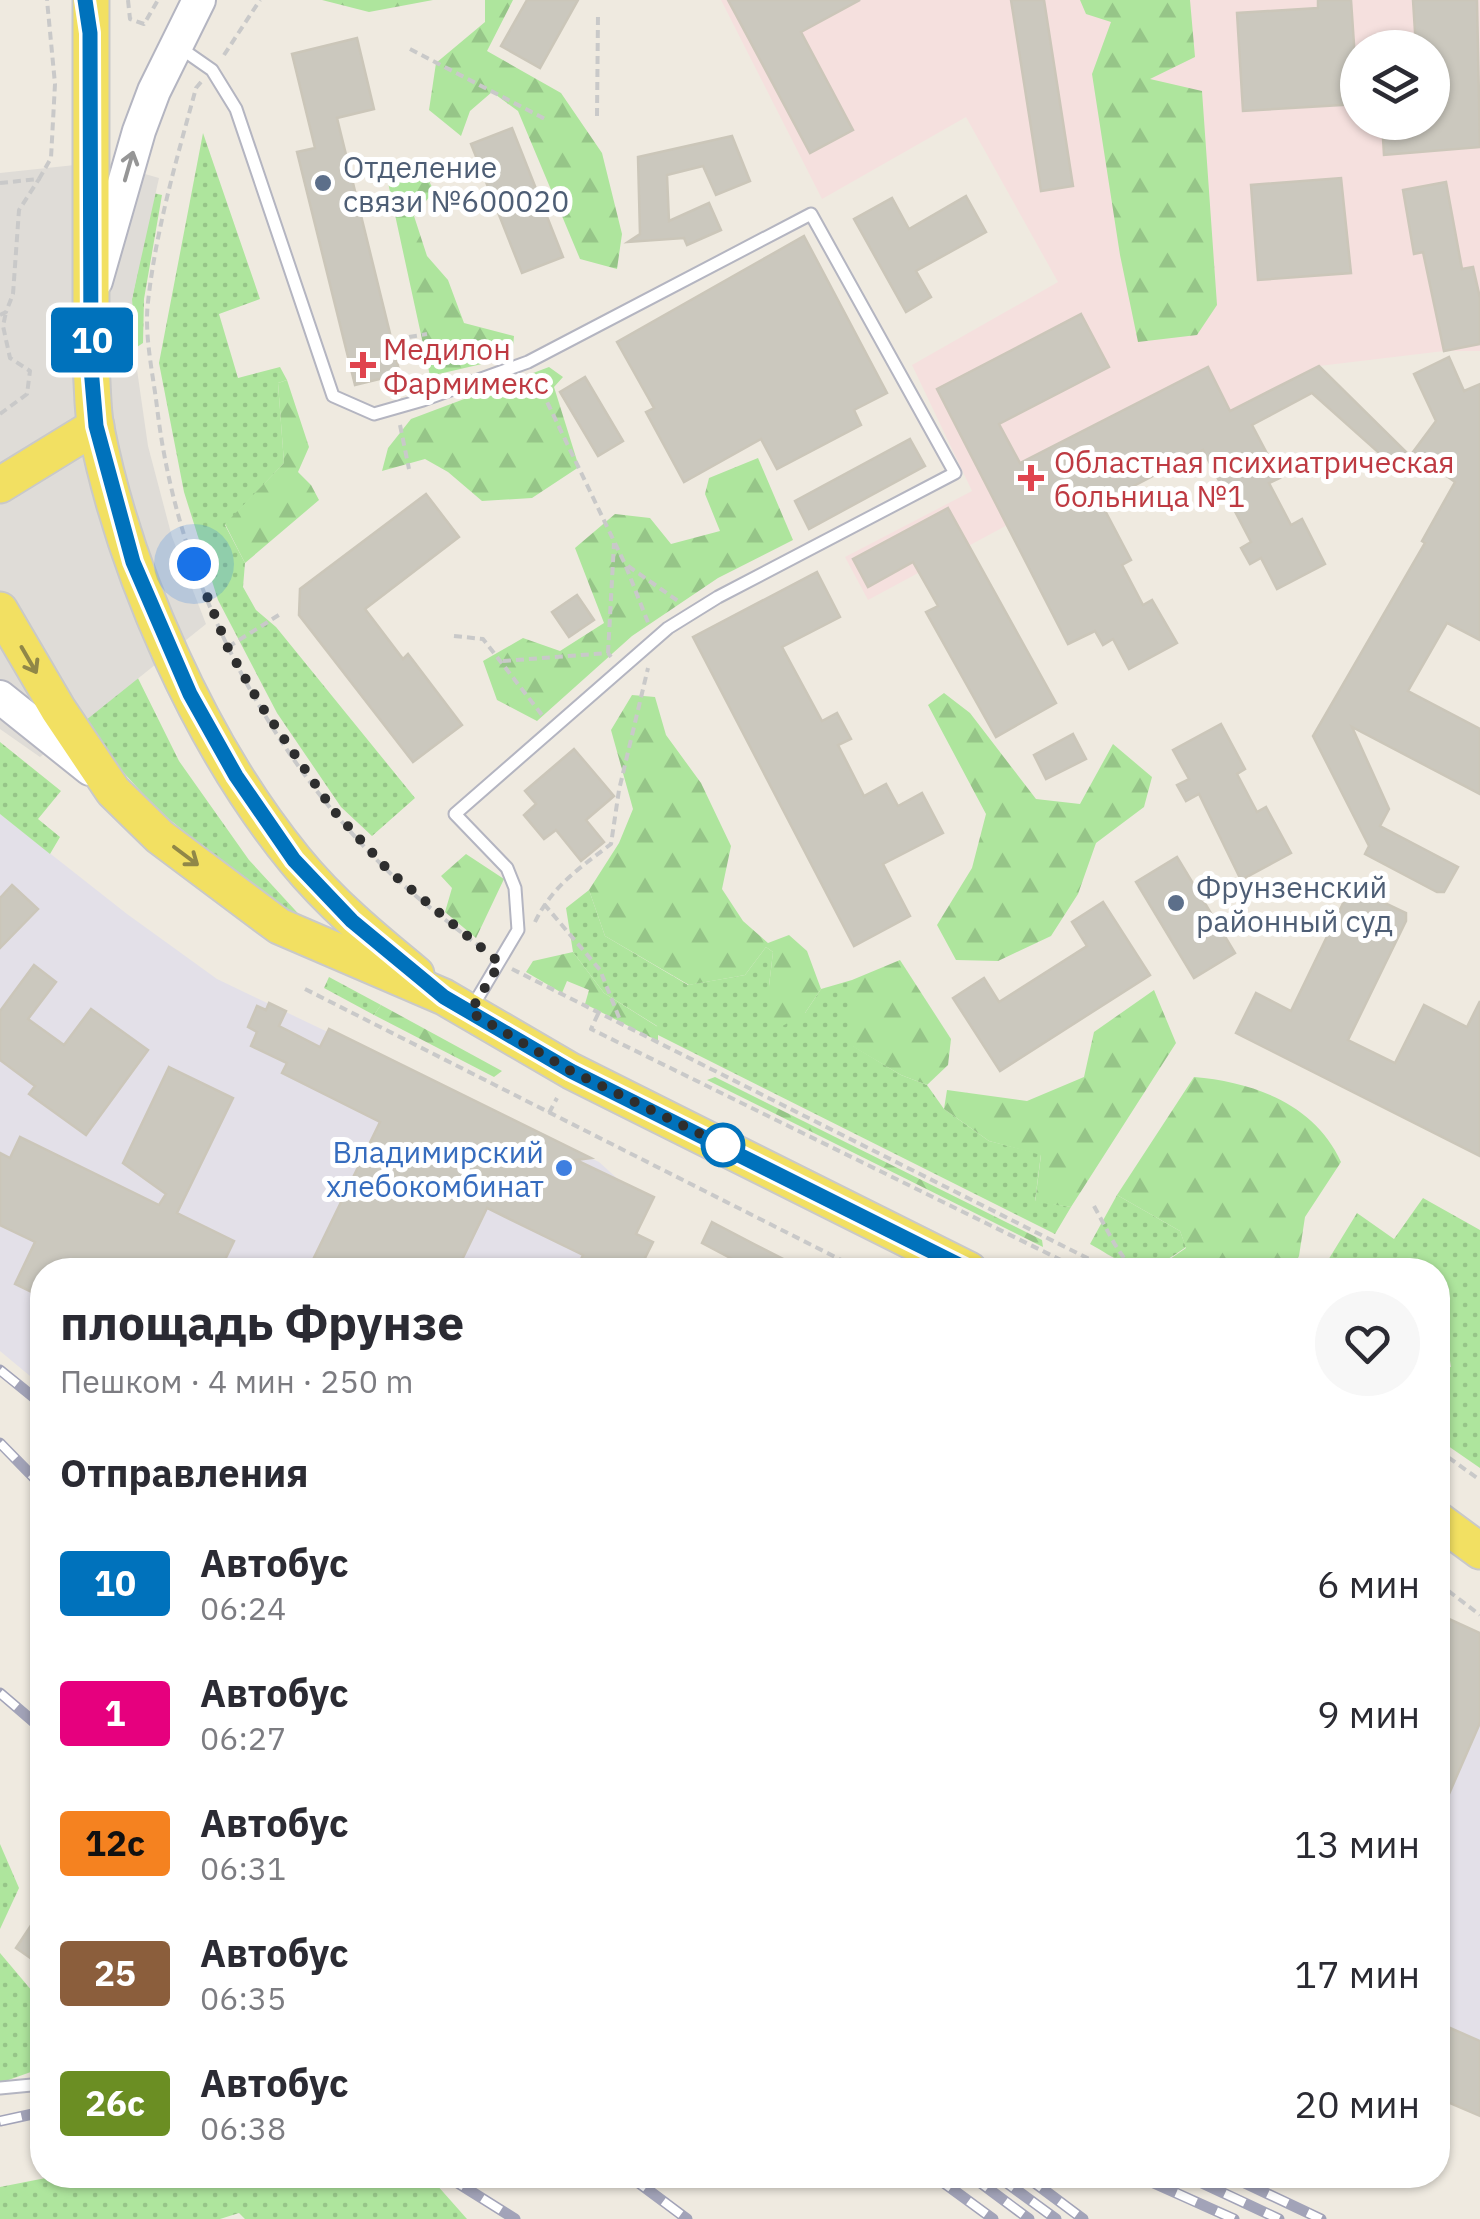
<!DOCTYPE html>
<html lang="ru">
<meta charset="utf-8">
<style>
body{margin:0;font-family:"IBM Plex Sans",sans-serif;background:#f7f7f7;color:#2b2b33;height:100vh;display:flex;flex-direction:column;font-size:38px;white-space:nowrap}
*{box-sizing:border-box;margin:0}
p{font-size:32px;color:#7c7c81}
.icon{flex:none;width:55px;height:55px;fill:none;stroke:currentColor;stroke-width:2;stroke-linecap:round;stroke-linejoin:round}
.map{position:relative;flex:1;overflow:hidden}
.panel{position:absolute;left:30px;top:1258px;width:1420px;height:930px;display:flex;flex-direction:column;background:#fff;border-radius:40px;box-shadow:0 2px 8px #0004}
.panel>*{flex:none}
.badge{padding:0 20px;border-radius:8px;font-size:35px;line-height:65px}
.controls{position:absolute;left:1340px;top:30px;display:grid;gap:20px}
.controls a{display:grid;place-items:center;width:110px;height:110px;border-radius:50%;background:#fff;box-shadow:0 2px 8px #0004;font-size:50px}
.you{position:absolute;width:50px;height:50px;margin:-25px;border:8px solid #fff;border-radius:50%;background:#1a73e8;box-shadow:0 0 0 15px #1a73e833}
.map>.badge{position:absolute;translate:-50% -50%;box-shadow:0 0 0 5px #fff}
h2{padding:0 30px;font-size:38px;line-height:90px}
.round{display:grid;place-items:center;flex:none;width:105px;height:105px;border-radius:52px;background:#f7f7f7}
.headline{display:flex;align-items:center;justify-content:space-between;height:170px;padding:0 30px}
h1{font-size:48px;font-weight:800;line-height:75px}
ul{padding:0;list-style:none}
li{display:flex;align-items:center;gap:30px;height:130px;padding:0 30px}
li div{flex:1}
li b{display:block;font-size:38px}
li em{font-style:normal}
li .badge{min-width:110px;font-weight:700;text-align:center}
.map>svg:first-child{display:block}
.industrial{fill:#e3e0e8}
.medical{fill:#f5e0de;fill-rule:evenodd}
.grass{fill:url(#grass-dots)}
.forest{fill:url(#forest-firs)}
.plaza{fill:#dfdcd7}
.building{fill:#cbc8be;stroke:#cbc6b9;stroke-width:2.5}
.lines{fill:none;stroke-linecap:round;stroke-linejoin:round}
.lane-casing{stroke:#b4b5c1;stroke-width:15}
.secondary-casing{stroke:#b4b5c1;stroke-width:36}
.primary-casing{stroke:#c9c9c9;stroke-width:39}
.path{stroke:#c9c9c9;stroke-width:4;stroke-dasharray:8 5;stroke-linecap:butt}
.lane{stroke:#fff;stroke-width:11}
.secondary{stroke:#fff;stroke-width:32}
.primary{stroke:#f2e062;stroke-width:35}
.rail-casing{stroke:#a2a3b8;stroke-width:11}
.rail{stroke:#fff;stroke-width:8;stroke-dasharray:22;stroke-linecap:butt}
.oneway{stroke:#969696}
.oneway2{stroke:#908748}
.line-casing{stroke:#fff;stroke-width:22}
.line{stroke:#0072bc;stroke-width:15}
.walk{stroke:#2e2e2e;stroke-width:10;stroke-dasharray:0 18}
.service-dot{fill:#5c6f8a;stroke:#fff;stroke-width:4}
.health-dot{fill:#e0444e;stroke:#fff;stroke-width:4}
.stop-dot{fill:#fff;stroke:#0072bc;stroke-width:5}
.shop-dot{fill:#3f7fe0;stroke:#fff;stroke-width:4}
.labels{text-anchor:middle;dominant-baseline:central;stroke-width:10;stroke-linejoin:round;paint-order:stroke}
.service-label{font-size:30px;fill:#4e5e75;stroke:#fff;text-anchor:start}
.health-label{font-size:30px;fill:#be3a42;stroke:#fff;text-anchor:start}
.shop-label{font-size:30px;fill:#366cbe;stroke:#fff;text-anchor:end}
</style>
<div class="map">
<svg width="1480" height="2219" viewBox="0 0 1480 2219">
<defs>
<pattern id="grass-dots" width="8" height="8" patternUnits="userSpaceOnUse" patternTransform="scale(2.5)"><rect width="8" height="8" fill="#aee59d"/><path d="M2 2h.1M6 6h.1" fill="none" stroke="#96c588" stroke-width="1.8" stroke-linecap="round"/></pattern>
<pattern id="forest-firs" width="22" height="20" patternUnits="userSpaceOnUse" patternTransform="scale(2.5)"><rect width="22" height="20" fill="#aee59d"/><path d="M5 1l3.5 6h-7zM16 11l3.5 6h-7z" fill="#96c588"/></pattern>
</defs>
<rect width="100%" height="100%" fill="#efeae0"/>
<g class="industrial">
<path d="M 0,814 L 127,914 L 217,979 L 599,1162 L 620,1181 L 654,1197 L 637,1233 L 653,1242 L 646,1258 L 670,1270 L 42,1270 L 42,1386 L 0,1351 Z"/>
<path d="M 1438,1662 L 1480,1681 L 1480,2041 L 1450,2029 L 1438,2057 Z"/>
</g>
<path class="medical" d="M 721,0 L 1480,0 L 1480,351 L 1444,351 L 1319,366 L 1048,503 L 868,600 L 845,557 L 972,491 L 912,365 L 1058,282 L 966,117 L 822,199 ZM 1358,48 L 1432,48 L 1432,122 L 1358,122 Z"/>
<g class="grass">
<path d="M 203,133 L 260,299 L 219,314 L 238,378 L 280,367 L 287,380 L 278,383 L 284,463 L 225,525 L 245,563 L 243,587 L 256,610 L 276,627 L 415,798 L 372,836 L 341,807 L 277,713 L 218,600 L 184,492 L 159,363 Z"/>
<path d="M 153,193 L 162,195 L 144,299 L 143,343 L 134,349 L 132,299 Z"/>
<path d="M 0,533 L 123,648 L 179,761 L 249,860 L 306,922 L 302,928 L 158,810 L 122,771 L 89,729 Z"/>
<path d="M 0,742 L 61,791 L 38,819 L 60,837 L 50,854 L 0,814 Z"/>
<path d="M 589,890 L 605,936 L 688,985 L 745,975 L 766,947 L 773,952 L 769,986 L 805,1013 L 821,989 L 852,980 L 853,1046 L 901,1075 L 927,1085 L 944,1109 L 989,1141 L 1041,1154 L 1035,1201 L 1071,1207 L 1055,1234 L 658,1035 L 657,1026 L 604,993 L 573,952 L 566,908 Z"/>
<path d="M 329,977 L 381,1005 L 374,1015 L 324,988 Z"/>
<path d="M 1117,1195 L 1180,1231 L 1186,1247 C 1138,1281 1138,1271 1090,1244 Z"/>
<path d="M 1423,1198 L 1480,1230 L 1480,1468 L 1438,1439 L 1438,1367 L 1451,1367 L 1448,1348 L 1438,1344 L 1438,1270 L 1322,1270 L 1357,1213 L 1394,1239 Z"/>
<path d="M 0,1844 L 19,1888 L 0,1929 Z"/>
<path d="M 0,1953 L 38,1998 L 42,2026 L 42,2068 L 0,2083 Z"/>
<path d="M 61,2175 L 418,2175 L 436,2184 L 467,2219 L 245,2219 L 239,2213 L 220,2219 L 0,2219 L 0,2187 Z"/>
</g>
<g class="forest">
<path d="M 322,0 L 433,0 L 369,12 Z"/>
<path d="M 485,0 L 513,0 L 487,51 L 561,93 L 602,153 L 622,234 L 617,269 L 580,259 L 518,111 L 492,92 L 470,111 L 461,136 L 429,110 L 436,63 L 485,22 Z"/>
<path d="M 1080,0 L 1190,0 L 1195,57 L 1150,79 L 1202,91 L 1217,305 L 1197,335 L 1138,342 L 1120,255 L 1092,74 L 1111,22 L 1086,14 Z"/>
<path d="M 403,163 L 420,163 L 434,191 L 414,216 L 427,256 L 448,280 L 464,323 L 514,336 L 512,357 L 430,376 L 387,178 Z"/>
<path d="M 549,367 L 563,377 L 554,387 L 579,467 L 532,498 L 482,501 L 448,472 L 425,459 L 382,471 L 388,448 L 411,419 Z"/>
<path d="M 287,380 L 309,447 L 298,472 L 311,485 L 319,500 L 245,563 L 225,524 L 284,463 L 278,383 Z"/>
<path d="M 758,458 L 793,540 L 718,578 L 632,636 L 537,721 L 497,700 L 483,661 L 523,638 L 560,651 L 604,623 L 575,548 L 615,514 L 650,518 L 671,544 L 720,531 L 705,494 L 709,478 Z"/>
<path d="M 944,693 L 970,713 L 1036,799 L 1080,804 L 1113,744 L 1152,777 L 1144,807 L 1096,843 L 1078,894 L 1051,936 L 998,961 L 956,960 L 937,925 L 972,868 L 986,814 L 928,705 Z"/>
<path d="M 632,695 L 655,697 L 666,735 L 701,783 L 731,846 L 722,889 L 743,921 L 768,943 L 789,935 L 807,951 L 821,989 L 805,1013 L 772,1032 L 769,986 L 773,952 L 766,947 L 745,975 L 689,985 L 605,936 L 589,890 L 619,843 L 633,809 L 611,730 Z"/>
<path d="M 466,854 L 504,879 L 476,938 L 445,912 L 452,888 L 441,876 Z"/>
<path d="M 573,952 L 604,993 L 658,1027 L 658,1041 L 585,1004 L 589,990 L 567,981 L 562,993 L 526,972 L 533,961 Z"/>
<path d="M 900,960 L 951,1039 L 948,1065 L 927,1085 L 901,1075 L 852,1046 L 852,980 Z"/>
<path d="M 1154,990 L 1176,1043 L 1071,1207 L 1035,1202 L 1041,1155 L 989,1141 L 944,1109 L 947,1090 L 1027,1101 L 1084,1077 L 1094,1032 Z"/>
<path d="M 381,1005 L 502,1071 L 494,1077 L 374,1015 Z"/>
<path d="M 715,1077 L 1042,1240 L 1043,1247 L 707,1080 Z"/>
<path d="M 1194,1077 C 1253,1082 1315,1104 1341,1162 L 1305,1217 L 1299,1256 L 1292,1270 L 1154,1270 L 1186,1248 L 1180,1231 L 1117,1195 Z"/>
</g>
<path class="plaza" d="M 103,162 L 159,178 L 132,299 L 134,349 L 148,446 L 172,537 L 206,624 L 40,757 L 0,729 L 0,173 Z"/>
<g class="building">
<path d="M 527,0 L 578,0 L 540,68 L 501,46 Z"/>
<path d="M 728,0 L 860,0 L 801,32 L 853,130 L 810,153 Z"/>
<path d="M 1011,0 L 1044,0 L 1073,186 L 1041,191 Z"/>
<path d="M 1318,0 L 1351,0 L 1358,104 L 1243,111 L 1237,13 L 1318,8 Z"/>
<path d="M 1413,0 L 1477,0 L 1480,147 L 1384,155 L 1382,122 L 1432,122 L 1432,48 L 1416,48 Z"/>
<path d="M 357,38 L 374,109 L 337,118 L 400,374 L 355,385 L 297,152 L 315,148 L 292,54 Z"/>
<path d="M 512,128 L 563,257 L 522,273 L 471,144 Z"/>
<path d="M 732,136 L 750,181 L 716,195 L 703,166 L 667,175 L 669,221 L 709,203 L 721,230 L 687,245 L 684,238 L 628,242 L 640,234 L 638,157 Z"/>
<path d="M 1341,178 L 1351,273 L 1258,280 L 1251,185 Z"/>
<path d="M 1446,182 L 1462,269 L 1473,267 L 1480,298 L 1480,344 L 1444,351 L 1423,252 L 1414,254 L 1403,190 Z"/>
<path d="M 966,196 L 986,232 L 916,271 L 931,297 L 906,312 L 854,219 L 892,198 L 909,229 Z"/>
<path d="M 804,236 L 887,393 L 854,410 L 861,425 L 777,469 L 761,439 L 684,482 L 646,412 L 654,408 L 617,342 Z"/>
<path d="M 1081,314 L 1109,367 L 999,424 L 1020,463 L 1208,367 L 1230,411 L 1319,366 L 1408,454 L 1397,469 L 1312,393 L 1252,425 L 1280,478 L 1269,483 L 1291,525 L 1302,519 L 1325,564 L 1277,589 L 1261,558 L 1250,564 L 1241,548 L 1251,542 L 1203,450 L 1101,503 L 1131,560 L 1122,565 L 1143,605 L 1152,600 L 1177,643 L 1129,669 L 1113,639 L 1103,645 L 1095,631 L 1068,644 L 937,389 Z"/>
<path d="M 1449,357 L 1464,391 L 1480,384 L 1480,640 L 1447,623 L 1408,691 L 1480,729 L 1480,794 L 1352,727 L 1389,809 L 1380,826 L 1458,867 L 1444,892 L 1437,892 L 1365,854 L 1369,846 L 1313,736 L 1425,543 L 1422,541 L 1455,482 L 1413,452 L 1436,421 L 1414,374 Z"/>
<path d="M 585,377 L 623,441 L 598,456 L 560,392 Z"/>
<path d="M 910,439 L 925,466 L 809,529 L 795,501 Z"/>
<path d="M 426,494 L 459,537 L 365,609 L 403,659 L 408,654 L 462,725 L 413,762 L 299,615 L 300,589 Z"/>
<path d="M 948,508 L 1056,703 L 996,737 L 926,612 L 938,606 L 913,562 L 868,587 L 853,559 Z"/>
<path d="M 817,572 L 840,617 L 782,647 L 822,721 L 837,713 L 851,739 L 838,745 L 864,796 L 886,784 L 898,806 L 922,793 L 943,833 L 883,864 L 910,916 L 854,946 L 693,637 Z"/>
<path d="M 577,595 L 594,620 L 569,637 L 552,612 Z"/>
<path d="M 1221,724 L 1245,769 L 1237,774 L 1257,812 L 1266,807 L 1291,853 L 1241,880 L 1199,794 L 1186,801 L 1177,785 L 1189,779 L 1173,750 Z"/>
<path d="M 1073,734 L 1086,759 L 1046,779 L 1034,755 Z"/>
<path d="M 574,749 L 614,796 L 586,820 L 604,842 L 581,861 L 556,830 L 544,839 L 524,815 L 536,804 L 525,791 Z"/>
<path d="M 1177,857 L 1235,953 L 1194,978 L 1136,882 Z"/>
<path d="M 12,885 L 38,909 L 0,948 L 0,898 Z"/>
<path d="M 1351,887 L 1406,913 L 1406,921 L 1348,1040 L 1395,1063 L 1424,1005 L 1467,1027 L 1480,1001 L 1480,1156 L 1236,1033 L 1256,993 L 1291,1011 Z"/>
<path d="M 1103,902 L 1150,975 L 1000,1071 L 953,998 L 984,978 L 999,1002 L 1087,946 L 1072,922 Z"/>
<path d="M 34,965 L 56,982 L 28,1019 L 64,1045 L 91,1009 L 148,1050 L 86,1135 L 29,1094 L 35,1086 L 0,1060 L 0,1011 Z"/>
<path d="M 269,1003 L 286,1011 L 279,1026 L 320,1047 L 329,1029 L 591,1158 L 576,1160 L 654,1197 L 636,1234 L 653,1242 L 639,1270 L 576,1270 L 583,1255 L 487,1208 L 457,1270 L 308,1270 L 380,1122 L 282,1073 L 287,1063 L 251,1046 L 257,1032 L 248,1027 L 257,1006 L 266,1010 Z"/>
<path d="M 169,1067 L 233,1098 L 177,1213 L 234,1241 L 220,1270 L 42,1270 L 42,1297 L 15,1284 L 35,1242 L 0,1225 L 0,1153 L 10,1158 L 20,1137 L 159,1205 L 166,1194 L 123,1163 Z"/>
<path d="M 712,1222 L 754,1244 L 805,1270 L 753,1270 L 702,1243 Z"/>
<path d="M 1438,1614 L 1480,1633 L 1480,1723 L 1438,1819 Z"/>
<path d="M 42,1909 L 42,1966 L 16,1948 Z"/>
<path d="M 1450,2028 L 1480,2041 L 1480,2116 L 1438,2098 L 1438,2057 Z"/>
</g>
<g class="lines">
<defs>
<g id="lane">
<path d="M 179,47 L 212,70 L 236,109 L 333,396 L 374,414 L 423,400 L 528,362 L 811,214 L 955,473 L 718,597 L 668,628 L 455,814 L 507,868 L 515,888 L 518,930 L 471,1009"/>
<path d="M 0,2088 L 42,2084"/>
</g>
<g id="secondary">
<path d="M 96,281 L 139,131 L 154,91 L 199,0"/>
<path d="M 0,697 L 90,769"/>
</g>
<g id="primary">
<path d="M 91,0 L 91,368 C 93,388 92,409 96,428 C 125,574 201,745 295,860 C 330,903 373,939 416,974"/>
<path d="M 0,485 L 96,426"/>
<path d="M 0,610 L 58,709 L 113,791 L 160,837 L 279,926 L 444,997 L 571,1071 L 969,1270"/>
<path d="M 1438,1520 L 1480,1551"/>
</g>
</defs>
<use href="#lane" class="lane-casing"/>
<use href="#secondary" class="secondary-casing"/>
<use href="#primary" class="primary-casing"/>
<g class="path">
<path d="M 128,0 L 130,19 L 144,24 L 158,0"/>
<path d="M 410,49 L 545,119"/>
<path d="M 224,55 L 260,0"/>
<path d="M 201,82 L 196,88 C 177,158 156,229 148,302 C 144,335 153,374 157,407 C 177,580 265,752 390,873 C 420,901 452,925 484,950"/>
<path d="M 597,116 L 598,14"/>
<path d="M 0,183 L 39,179 L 51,158 L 55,84 L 47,0"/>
<path d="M 378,201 L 405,202"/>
<path d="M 0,315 L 6,312 L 13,294 L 19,210 L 39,179"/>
<path d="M 409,337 L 427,334"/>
<path d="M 471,350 L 488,358"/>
<path d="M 536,379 L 625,564 L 649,625"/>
<path d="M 0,414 L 27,394 L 30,371 L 10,358 L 3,326 L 6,312"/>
<path d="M 400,425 L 409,469"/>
<path d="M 628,566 L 678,601"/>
<path d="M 454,636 L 483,639 L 542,715"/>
<path d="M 228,647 L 282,613"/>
<path d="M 608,653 L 614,543"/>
<path d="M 503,661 L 608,653 L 611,657"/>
<path d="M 544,904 L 600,970 L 622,1025"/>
<path d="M 535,922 C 552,886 581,867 611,844 L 619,790 L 648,668"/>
<path d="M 512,969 L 1111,1270"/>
<path d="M 305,989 L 861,1270"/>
<path d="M 598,1014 L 591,1029 L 1061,1260"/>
<path d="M 549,1113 L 557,1098"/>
<path d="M 1094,1206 L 1114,1243 L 1132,1270"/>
<path d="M 1438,1450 L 1480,1480"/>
<path d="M 1438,1583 L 1480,1615"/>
</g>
<use href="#lane" class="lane"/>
<use href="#secondary" class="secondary"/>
<use href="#primary" class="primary"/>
<defs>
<g id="rail">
<path d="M 0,1370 L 42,1404"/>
<path d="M 0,1443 L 42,1486"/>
<path d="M 0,1693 L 42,1729"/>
<path d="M 0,2121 L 42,2112"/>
<path d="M 445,2175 L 515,2219"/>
<path d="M 628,2175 L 687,2219"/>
<path d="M 933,2175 L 993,2219"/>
<path d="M 970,2175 L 1029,2219"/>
<path d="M 996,2175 L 1056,2219"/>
<path d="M 1024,2175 L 1083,2219"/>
<path d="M 1136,2175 L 1234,2219"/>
<path d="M 1185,2175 L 1279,2219"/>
<path d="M 1228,2175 L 1321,2219"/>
</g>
</defs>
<use href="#rail" class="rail-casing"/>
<use href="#rail" class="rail"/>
</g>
<defs><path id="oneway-shaft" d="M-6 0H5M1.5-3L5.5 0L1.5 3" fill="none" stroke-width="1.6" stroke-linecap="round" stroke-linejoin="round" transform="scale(2.5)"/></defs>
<use class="oneway" href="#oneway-shaft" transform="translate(129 166) rotate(-74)"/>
<g class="oneway2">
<use href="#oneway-shaft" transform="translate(29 660) rotate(60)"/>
<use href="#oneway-shaft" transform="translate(186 856) rotate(37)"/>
</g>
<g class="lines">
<defs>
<path id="line" d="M 85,0 L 90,33 L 91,368 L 96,426 L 133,562 L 190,694 L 236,776 L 294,860 L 352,921 L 444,997 L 571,1071 L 969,1270"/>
</defs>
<use href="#line" class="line-casing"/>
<use href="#line" class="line"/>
<path class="walk" d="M 194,564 L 228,648 L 260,704 L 333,810 L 389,871 L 500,963 L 470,1012 L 571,1071 L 723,1145"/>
</g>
<g class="service-dot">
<circle cx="323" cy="183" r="10"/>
<circle cx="1176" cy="903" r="10"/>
</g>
<g class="health-dot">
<path d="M358 350h10v10h10v10h-10v10h-10v-10h-10v-10h10z"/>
<path d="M1026 463h10v10h10v10h-10v10h-10v-10h-10v-10h10z"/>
</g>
<circle class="stop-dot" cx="723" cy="1145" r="20"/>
<circle class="shop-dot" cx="564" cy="1168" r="10"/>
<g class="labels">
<g class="service-label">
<text x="343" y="166">Отделение<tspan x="343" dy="34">связи №600020</tspan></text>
<text x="1196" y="886">Фрунзенский<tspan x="1196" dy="34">районный суд</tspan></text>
</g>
<g class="health-label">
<text x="383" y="348">Медилон<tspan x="383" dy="34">Фармимекс</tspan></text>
<text x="1054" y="461">Областная психиатрическая<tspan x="1054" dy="34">больница №1</tspan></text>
</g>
<g class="shop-label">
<text x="544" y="1151">Владимирский<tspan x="544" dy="34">хлебокомбинат</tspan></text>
</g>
</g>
</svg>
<div class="controls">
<a><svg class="icon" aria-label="layers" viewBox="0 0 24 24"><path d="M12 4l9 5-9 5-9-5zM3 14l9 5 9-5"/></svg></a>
</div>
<div class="you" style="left:194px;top:564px"></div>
<b class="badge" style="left:92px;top:340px;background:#0072bc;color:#fff">10</b>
<section class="panel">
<div class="headline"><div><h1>площадь Фрунзе</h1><p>Пешком · 4 мин · 250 m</p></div><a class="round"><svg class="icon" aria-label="heart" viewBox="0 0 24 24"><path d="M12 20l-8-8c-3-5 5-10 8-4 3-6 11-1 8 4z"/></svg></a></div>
<h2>Отправления</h2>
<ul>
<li><span class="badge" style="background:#0072bc;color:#fff">10</span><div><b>Автобус</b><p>06:24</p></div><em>6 мин</em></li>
<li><span class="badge" style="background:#e6007e;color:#fff">1</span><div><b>Автобус</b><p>06:27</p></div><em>9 мин</em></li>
<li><span class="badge" style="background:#f58220;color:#111">12с</span><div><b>Автобус</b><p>06:31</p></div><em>13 мин</em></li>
<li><span class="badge" style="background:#8b5e3c;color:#fff">25</span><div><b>Автобус</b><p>06:35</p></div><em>17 мин</em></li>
<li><span class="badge" style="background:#6b8e23;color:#fff">26c</span><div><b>Автобус</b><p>06:38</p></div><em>20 мин</em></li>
</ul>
</section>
</div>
